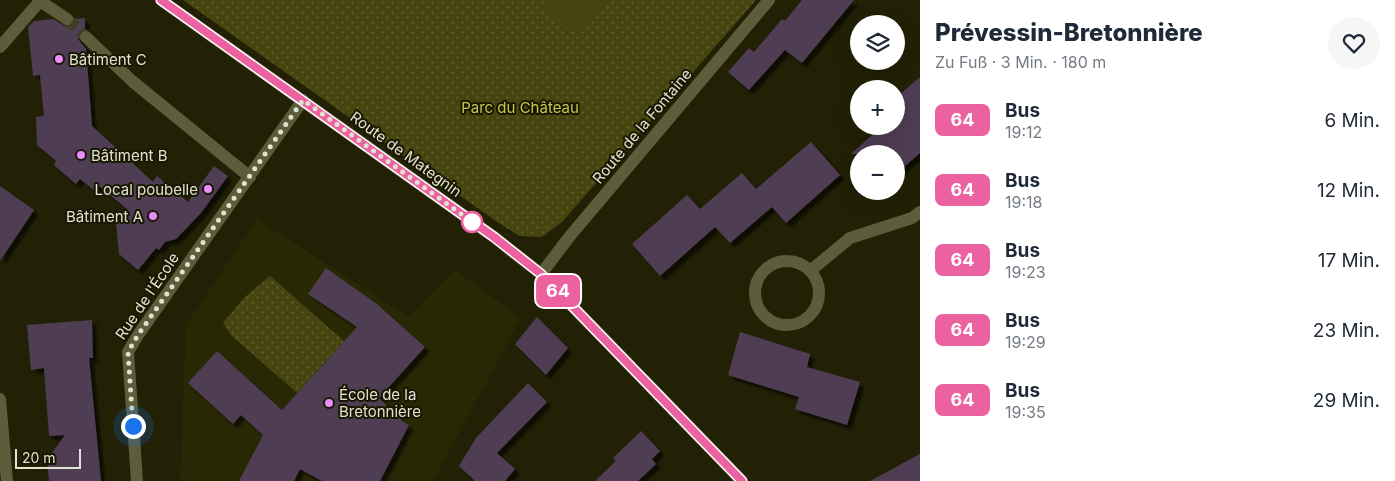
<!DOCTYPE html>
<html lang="de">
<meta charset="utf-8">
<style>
body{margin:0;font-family:Inter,sans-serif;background:#f6f6f7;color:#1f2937;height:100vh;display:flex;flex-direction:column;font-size:19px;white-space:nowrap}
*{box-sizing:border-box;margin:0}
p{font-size:16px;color:#747a83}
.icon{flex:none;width:28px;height:28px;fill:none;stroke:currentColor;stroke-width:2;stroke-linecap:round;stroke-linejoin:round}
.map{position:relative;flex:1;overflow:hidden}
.sheet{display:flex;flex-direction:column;background:#fff;width:475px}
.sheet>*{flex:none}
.badge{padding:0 10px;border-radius:8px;font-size:18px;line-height:32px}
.fabs{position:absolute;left:850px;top:15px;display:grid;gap:10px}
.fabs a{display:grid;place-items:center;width:55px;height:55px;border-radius:50%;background:#fff;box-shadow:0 5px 20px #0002;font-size:25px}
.scale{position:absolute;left:15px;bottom:12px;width:66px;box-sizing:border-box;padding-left:5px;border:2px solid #e2e2d2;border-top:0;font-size:14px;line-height:18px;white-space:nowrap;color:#e2e2d2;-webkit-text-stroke:4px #191800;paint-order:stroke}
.you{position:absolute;width:25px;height:25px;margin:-12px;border:4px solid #fff;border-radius:50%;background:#1a73e8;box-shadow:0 0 0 8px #1a73e833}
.map>.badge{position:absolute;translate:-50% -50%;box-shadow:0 0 0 2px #fff}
.round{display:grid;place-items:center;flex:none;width:52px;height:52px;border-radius:26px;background:#f6f6f7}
.head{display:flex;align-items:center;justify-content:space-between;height:85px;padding:0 15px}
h1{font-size:24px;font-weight:800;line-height:38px}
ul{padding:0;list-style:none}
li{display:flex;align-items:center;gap:15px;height:70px;padding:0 15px}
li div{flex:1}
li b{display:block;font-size:19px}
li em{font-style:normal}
li .badge{min-width:55px;font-weight:700;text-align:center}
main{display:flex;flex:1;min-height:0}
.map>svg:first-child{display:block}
.built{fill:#292805}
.park{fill:url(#park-dots)}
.pitch{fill:#47450f}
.building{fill:#4f3d52;filter:url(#shadow)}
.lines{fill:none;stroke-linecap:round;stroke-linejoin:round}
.minor-tunnel{stroke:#3f3e25;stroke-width:12;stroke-dasharray:12 6;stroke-linecap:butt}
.minor{stroke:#5d5d3b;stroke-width:12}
.line-casing{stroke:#fff;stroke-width:11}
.line{stroke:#ec619f;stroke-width:8}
.walk{stroke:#e2e2d2;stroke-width:5;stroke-dasharray:0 9}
.poi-dot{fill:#ea8dfc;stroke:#191800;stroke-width:2}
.stop-dot{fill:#fff;stroke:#ec619f;stroke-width:2.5}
.labels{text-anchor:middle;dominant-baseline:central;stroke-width:4;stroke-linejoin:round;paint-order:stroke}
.poi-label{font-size:15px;fill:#e2e2d2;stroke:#191800;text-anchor:start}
.park-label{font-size:15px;fill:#cac54b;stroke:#191800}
.street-label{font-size:15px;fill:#e2e2d2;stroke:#191800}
</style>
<main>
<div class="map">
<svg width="920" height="481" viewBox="0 0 920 481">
<defs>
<pattern id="park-dots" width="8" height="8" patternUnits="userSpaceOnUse" patternTransform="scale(1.25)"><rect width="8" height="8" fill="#47450f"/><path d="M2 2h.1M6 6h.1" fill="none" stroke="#616031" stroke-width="1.8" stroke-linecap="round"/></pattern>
<filter id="shadow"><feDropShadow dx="4.5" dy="4.5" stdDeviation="1" flood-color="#0009"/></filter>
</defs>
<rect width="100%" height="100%" fill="#222106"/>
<path class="built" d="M 257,219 L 409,317 L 455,270 L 521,318 L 433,481 L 180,481 L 186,325 Z"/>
<g class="park">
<path d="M 183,0 L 756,0 L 562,222 L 542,237 L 519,236 L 496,221 Z"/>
<path d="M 270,276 L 344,341 L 297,393 L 232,336 L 223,323 L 245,297 Z"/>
</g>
<path class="pitch" d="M 543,0 L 610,0 L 578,29 C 559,28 546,20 543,0 Z"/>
<g class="building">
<path d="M 802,0 L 854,0 L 802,63 L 785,50 L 749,90 L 728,72 L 749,48 L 754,52 L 782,19 L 785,21 Z"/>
<path d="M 85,18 L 85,29 L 80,32 L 78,39 L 86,49 L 92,126 L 153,182 L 157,176 L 188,202 L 214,166 L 228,176 L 201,213 L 176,239 L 165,242 L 159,250 L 156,248 L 138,270 L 119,254 L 116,222 L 127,209 L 99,186 L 95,191 L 80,179 L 76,184 L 54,165 L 56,161 L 37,145 L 36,117 L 44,116 L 40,75 L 33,76 L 28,27 L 34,21 L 53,19 L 67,27 L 73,24 L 75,19 Z"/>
<path d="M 920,77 L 920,153 L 896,174 L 896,154 L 851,154 L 882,126 L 896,126 L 896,113 L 906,105 L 898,96 Z"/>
<path d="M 811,142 L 840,175 L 786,223 L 772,207 L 730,243 L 715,227 L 660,276 L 632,244 L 687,195 L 700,209 L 742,173 L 756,189 Z"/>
<path d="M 0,186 L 34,210 L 0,261 Z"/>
<path d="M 326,268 L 377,304 L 425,347 L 379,398 L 402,421 L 409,425 L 380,481 L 322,481 L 300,469 L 294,481 L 239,481 L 263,435 L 241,415 L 233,424 L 188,383 L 217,351 L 282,410 L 357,327 L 308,294 Z"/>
<path d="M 537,317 L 568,348 L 546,375 L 515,344 Z"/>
<path d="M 92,320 L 93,358 L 89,358 L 101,481 L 49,481 L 47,460 L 65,435 L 49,436 L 44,368 L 31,370 L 27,325 Z"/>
<path d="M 740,332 L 810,354 L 807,367 L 860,382 L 847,425 L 795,409 L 799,397 L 728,375 Z"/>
<path d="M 528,383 L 547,402 L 497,453 L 515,469 L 505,481 L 475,481 L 459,466 L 476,438 Z"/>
<path d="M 641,431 L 660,451 L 652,459 L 656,464 L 638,481 L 595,481 L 616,461 L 613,458 Z"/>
<path d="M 920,454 L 920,481 L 870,481 Z"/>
</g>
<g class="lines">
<path class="minor-tunnel" d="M 67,19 L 86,37"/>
<g class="minor">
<path d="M 161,0 L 494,237 L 541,274 L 742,481"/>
<path d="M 86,37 L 132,81 L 250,177"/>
<path d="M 0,47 L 40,1 L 67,19"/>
<circle cx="787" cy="293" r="32"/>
<path d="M 810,271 L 850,238 L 912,218 L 920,212"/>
<path d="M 541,274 L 570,236 L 769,0"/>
<path d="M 0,399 L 7,481"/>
<path d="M 137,481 L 128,352 L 138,335 L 303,100"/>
</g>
</g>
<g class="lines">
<defs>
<path id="line" d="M 161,0 L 494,237 L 541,274 L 742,481"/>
</defs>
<use href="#line" class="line-casing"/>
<use href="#line" class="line"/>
<path class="walk" d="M 133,426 L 128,352 L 138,335 L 303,100 L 472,222"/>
</g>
<g class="poi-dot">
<circle cx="59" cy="59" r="5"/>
<circle cx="81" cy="155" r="5"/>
<circle cx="208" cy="189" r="5"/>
<circle cx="153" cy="216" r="5"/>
<circle cx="329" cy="403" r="5"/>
</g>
<circle class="stop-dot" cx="472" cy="222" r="10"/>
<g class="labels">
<g class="poi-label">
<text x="69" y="59">Bâtiment C</text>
<text x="91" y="155">Bâtiment B</text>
<text x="198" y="189" text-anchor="end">Local poubelle</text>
<text x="143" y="216" text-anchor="end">Bâtiment A</text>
<text x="339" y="394">École de la<tspan x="339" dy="17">Bretonnière</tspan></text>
</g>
<g class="park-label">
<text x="520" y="107">Parc du Château</text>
</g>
<g class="street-label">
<text transform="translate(642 126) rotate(-50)">Route de la Fontaine</text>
<text transform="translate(406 154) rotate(36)">Route de Mategnin</text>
<text transform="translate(147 296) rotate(-56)">Rue de l'École</text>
</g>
</g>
</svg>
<div class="fabs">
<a><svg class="icon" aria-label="layers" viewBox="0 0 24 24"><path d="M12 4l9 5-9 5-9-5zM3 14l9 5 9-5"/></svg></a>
<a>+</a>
<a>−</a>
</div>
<div class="scale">20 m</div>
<div class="you" style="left:133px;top:426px"></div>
<b class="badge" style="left:558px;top:291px;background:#ec619f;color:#fff">64</b>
</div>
<section class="sheet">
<div class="head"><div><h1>Prévessin-Bretonnière</h1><p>Zu Fuß · 3 Min. · 180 m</p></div><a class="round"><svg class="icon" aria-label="heart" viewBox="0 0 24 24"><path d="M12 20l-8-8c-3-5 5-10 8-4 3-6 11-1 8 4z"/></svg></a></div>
<ul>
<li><span class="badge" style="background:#ec619f;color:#fff">64</span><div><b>Bus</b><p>19:12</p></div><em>6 Min.</em></li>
<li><span class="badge" style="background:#ec619f;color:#fff">64</span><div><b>Bus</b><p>19:18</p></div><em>12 Min.</em></li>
<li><span class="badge" style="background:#ec619f;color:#fff">64</span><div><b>Bus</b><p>19:23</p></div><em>17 Min.</em></li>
<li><span class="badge" style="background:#ec619f;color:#fff">64</span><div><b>Bus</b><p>19:29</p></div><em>23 Min.</em></li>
<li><span class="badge" style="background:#ec619f;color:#fff">64</span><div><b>Bus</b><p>19:35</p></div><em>29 Min.</em></li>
</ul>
</section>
</main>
